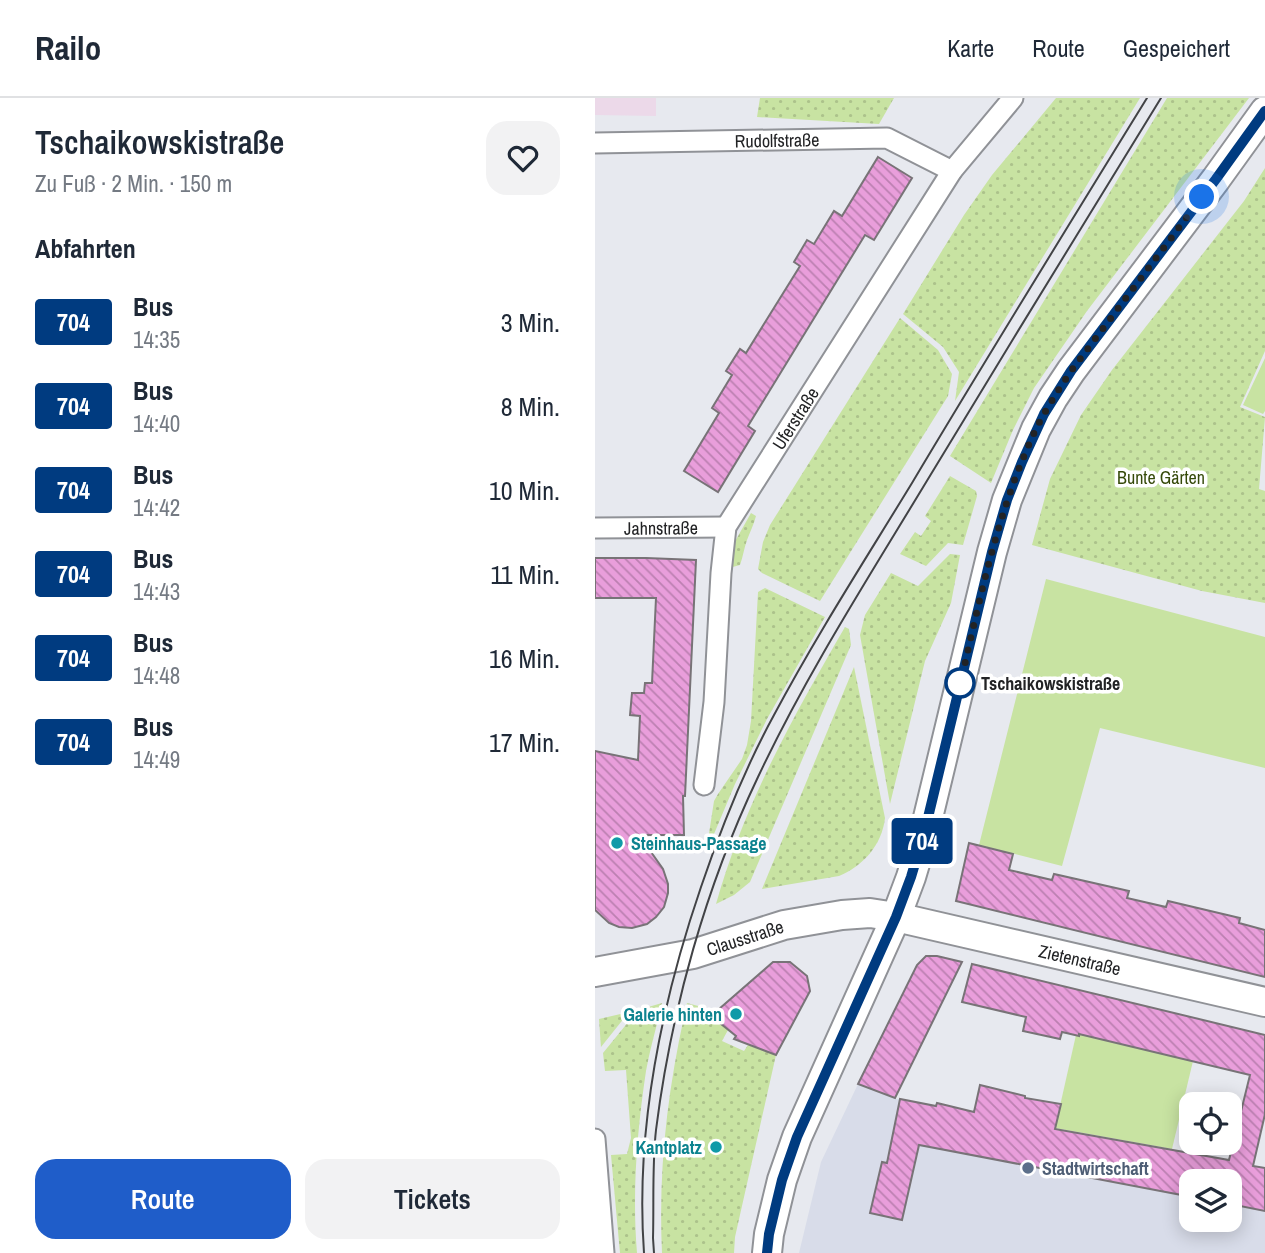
<!DOCTYPE html>
<html lang="de">
<meta charset="utf-8">
<style>
body{margin:0;font-family:"Archivo Narrow",sans-serif;background:#f2f2f3;color:#1f2937;height:100vh;display:flex;flex-direction:column;font-size:26px;white-space:nowrap}
*{box-sizing:border-box;margin:0}
p{font-size:23px;color:#747a83}
.icon{flex:none;width:38px;height:38px;fill:none;stroke:currentColor;stroke-width:2;stroke-linecap:round;stroke-linejoin:round}
.map{position:relative;flex:1;overflow:hidden}
.panel{display:flex;flex-direction:column;background:#fff;width:595px}
.panel>*{flex:none}
.badge{padding:0 14px;border-radius:5px;font-size:24px;line-height:46px}
.tools{position:absolute;left:584px;top:994px;display:grid;gap:14px}
.tools a{display:grid;place-items:center;width:63px;height:63px;border-radius:14px;background:#fff;box-shadow:0 4px 18px #0003;font-size:35px}
.you{position:absolute;width:35px;height:35px;margin:-18px;border:5px solid #fff;border-radius:50%;background:#1a73e8;box-shadow:0 0 0 10px #1a73e833}
.map>.badge{position:absolute;translate:-50% -50%;box-shadow:0 0 0 4px #fff}
h2{padding:0 35px;font-size:26px;line-height:63px}
.round{display:grid;place-items:center;flex:none;width:74px;height:74px;border-radius:21px;background:#f2f2f3}
.overview{display:flex;align-items:center;justify-content:space-between;height:119px;padding:0 35px}
h1{font-size:33px;font-weight:600;line-height:52px}
.cta{display:flex;gap:14px;margin-top:auto;padding:14px 35px}
.cta a{flex:1;height:80px;border-radius:21px;background:#1f5dc9;color:#fff;font-size:28px;font-weight:600;line-height:80px;text-align:center}
.cta a+a{background:#f2f2f3;color:#1f2937}
ul{padding:0;list-style:none}
li{display:flex;align-items:center;gap:21px;height:84px;padding:0 35px}
li div{flex:1}
li b{display:block;font-size:26px}
li em{font-style:normal}
li .badge{min-width:77px;font-weight:700;text-align:center}
header{display:flex;align-items:center;gap:42px;box-sizing:border-box;height:98px;padding:0 35px;background:#fff;border-bottom:2px solid #e0e1e3}
header strong{font-size:33px}
nav{display:flex;gap:38px;margin-inline-start:auto;font-size:24px}
main{display:flex;flex:1;min-height:0}
.map>svg:first-child{display:block}
.built{fill:#d8dce9;fill-rule:evenodd}
.education{fill:#ecd9e9}
.grass{fill:url(#grass-dots)}
.garden{fill:#c8e3a2}
.building{fill:url(#building-back-hatch);stroke:#787377;stroke-width:2}
.lines{fill:none;stroke-linecap:round;stroke-linejoin:round}
.street-casing{stroke:#909297;stroke-width:23}
.secondary-casing{stroke:#909297;stroke-width:32}
.street{stroke:#fff;stroke-width:19}
.secondary{stroke:#fff;stroke-width:28}
.tram{stroke:#424346;stroke-width:2}
.line-casing{stroke:#fff;stroke-width:16}
.line{stroke:#003b80;stroke-width:10}
.walk{stroke:#222325;stroke-width:7;stroke-dasharray:0 12.6}
.stop-dot{fill:#fff;stroke:#003b80;stroke-width:3.5}
.culture-dot{fill:#0f9aa8;stroke:#fff;stroke-width:2.5}
.service-dot{fill:#5c6f8a;stroke:#fff;stroke-width:2.5}
.labels{text-anchor:middle;dominant-baseline:central;stroke-width:7;stroke-linejoin:round;paint-order:stroke}
.street-label{font-size:18px;fill:#222325;stroke:#fff}
.park-label{font-size:18px;fill:#364a0a;stroke:#fff}
.stop-label{font-size:18px;font-weight:bold;fill:#222325;stroke:#fff;text-anchor:start}
.culture-label{font-size:18px;font-weight:bold;fill:#0d838f;stroke:#fff;text-anchor:end}
.service-label{font-size:18px;font-weight:bold;fill:#4e5e75;stroke:#fff;text-anchor:start}
</style>
<header>
<strong>Railo</strong>
<nav><a>Karte</a><a>Route</a><a>Gespeichert</a></nav>
</header>
<main>
<section class="panel">
<div class="overview"><div><h1>Tschaikowskistraße</h1><p>Zu Fuß · 2 Min. · 150 m</p></div><a class="round"><svg class="icon" aria-label="heart" viewBox="0 0 24 24"><path d="M12 20l-8-8c-3-5 5-10 8-4 3-6 11-1 8 4z"/></svg></a></div>
<h2>Abfahrten</h2>
<ul>
<li><span class="badge" style="background:#003b80;color:#fff">704</span><div><b>Bus</b><p>14:35</p></div><em>3 Min.</em></li>
<li><span class="badge" style="background:#003b80;color:#fff">704</span><div><b>Bus</b><p>14:40</p></div><em>8 Min.</em></li>
<li><span class="badge" style="background:#003b80;color:#fff">704</span><div><b>Bus</b><p>14:42</p></div><em>10 Min.</em></li>
<li><span class="badge" style="background:#003b80;color:#fff">704</span><div><b>Bus</b><p>14:43</p></div><em>11 Min.</em></li>
<li><span class="badge" style="background:#003b80;color:#fff">704</span><div><b>Bus</b><p>14:48</p></div><em>16 Min.</em></li>
<li><span class="badge" style="background:#003b80;color:#fff">704</span><div><b>Bus</b><p>14:49</p></div><em>17 Min.</em></li>
</ul>
<div class="cta"><a>Route</a><a>Tickets</a></div>
</section>
<div class="map">
<svg width="670" height="1155" viewBox="0 0 670 1155">
<defs>
<pattern id="grass-dots" width="8" height="8" patternUnits="userSpaceOnUse" patternTransform="scale(1.75)"><rect width="8" height="8" fill="#c8e3a2"/><path d="M2 2h.1M6 6h.1" fill="none" stroke="#acc28b" stroke-width="1.8" stroke-linecap="round"/></pattern>
<pattern id="building-back-hatch" width="6" height="6" patternUnits="userSpaceOnUse" patternTransform="scale(1.75)"><rect width="6" height="6" fill="#e99edb"/><path d="M-1 5l2 2M0 0l6 6M5-1l2 2" fill="none" stroke="#bc80b1"/></pattern>
</defs>
<rect width="100%" height="100%" fill="#e7e9ef"/>
<path class="built" d="M 263,986 L 302,1001 L 670,1076 L 670,1155 L 204,1155 L 226,1064 ZM 597,1083 L 635,1083 L 635,1122 L 597,1122 Z"/>
<path class="education" d="M 0,0 L 61,0 L 61,18 L 0,17 Z"/>
<g class="grass">
<path d="M 165,0 L 299,0 L 284,26 L 162,19 Z"/>
<path d="M 461,0 L 545,0 L 360,303 L 364,274 L 348,249 L 308,216 L 369,117 L 397,77 Z"/>
<path d="M 572,0 L 654,0 L 492,213 L 439,290 L 418,332 L 396,385 L 355,358 Z"/>
<path d="M 670,70 L 670,253 L 645,309 L 670,319 L 664,391 L 670,393 L 670,505 L 607,493 L 437,447 L 455,381 L 486,317 L 517,272 L 649,103 Z"/>
<path d="M 305,220 L 343,252 L 357,276 L 353,298 L 225,503 L 167,475 L 163,471 L 168,444 L 175,427 Z"/>
<path d="M 355,378 L 381,393 L 382,398 L 368,447 L 353,445 L 331,468 L 305,456 L 320,434 L 326,438 L 336,423 L 330,418 Z"/>
<path d="M 156,415 L 161,418 C 159,426 155,434 152,442 C 149,450 148,459 145,467 L 134,470 L 138,447 Z"/>
<path d="M 355,456 L 365,457 L 356,505 L 330,563 L 295,706 L 265,537 L 270,517 L 296,475 L 323,488 Z"/>
<path d="M 170,490 L 230,519 L 172,621 L 140,686 L 111,755 L 119,703 L 123,696 L 147,661 L 152,647 L 156,623 L 163,494 Z"/>
<path d="M 250,529 L 254,531 L 256,547 L 155,784 L 139,797 L 121,806 C 149,706 198,619 250,529 Z"/>
<path d="M 259,569 L 290,720 C 287,747 268,768 244,778 L 167,791 Z"/>
<path d="M 67,905 C 62,928 55,950 51,973 C 42,1033 37,1095 42,1155 L 25,1155 L 16,1057 L 32,1056 L 36,1040 L 31,972 L 10,973 L 8,955 L 43,912 Z"/>
<path d="M 92,905 L 107,909 L 112,917 L 116,918 L 133,932 L 127,943 L 149,953 L 153,947 L 181,957 L 140,1139 L 139,1155 L 67,1155 C 63,1068 73,989 92,905 Z"/>
<path d="M 34,914 L 6,949 L 6,950 L 4,921 Z"/>
</g>
<g class="garden">
<path d="M 670,260 L 670,313 L 668,316 L 648,307 Z"/>
<path d="M 451,481 L 670,539 L 670,670 L 505,630 L 467,768 L 384,747 Z"/>
<path d="M 484,936 L 598,963 L 577,1051 L 460,1030 L 481,937 Z"/>
</g>
<g class="building">
<path d="M 283,59 L 317,80 L 279,142 L 270,137 L 153,328 L 160,333 L 123,394 L 89,373 L 124,315 L 117,310 L 137,277 L 131,273 L 145,251 L 151,255 L 205,168 L 199,164 L 212,142 L 219,146 L 239,113 L 247,118 Z"/>
<path d="M 0,460 L 51,460 L 101,462 L 90,698 L 88,698 L 89,737 L 44,737 L 68,771 L 73,786 L 73,795 L 69,809 L 61,819 L 52,826 L 37,830 L 24,829 L 14,825 L 0,812 L 0,653 L 43,662 L 45,618 L 35,617 L 37,595 L 49,595 L 50,585 L 57,585 L 61,500 L 0,500 Z"/>
<path d="M 374,745 L 418,756 L 414,772 L 457,782 L 459,776 L 534,793 L 532,800 L 571,809 L 573,803 L 645,820 L 644,825 L 670,832 L 670,879 L 361,803 Z"/>
<path d="M 331,858 L 342,858 L 367,864 L 300,1000 L 263,986 L 322,867 Z"/>
<path d="M 178,864 L 195,864 L 212,878 L 215,893 L 181,957 L 139,941 L 141,938 L 116,918 Z"/>
<path d="M 377,866 L 670,937 L 670,1016 L 658,1068 L 670,1070 L 670,1113 L 635,1106 L 635,1083 L 597,1083 L 597,1099 L 324,1047 L 307,1122 L 275,1115 L 287,1064 L 292,1065 L 305,1001 L 341,1008 L 342,1005 L 379,1014 L 385,987 L 430,998 L 430,1000 L 466,1006 L 460,1031 L 634,1062 L 655,977 L 484,936 L 484,938 L 467,934 L 465,941 L 428,933 L 431,919 L 367,904 Z"/>
</g>
<g class="lines">
<defs>
<g id="street">
<path id="s1" d="M 0,45 L 292,40 L 357,73"/>
<path id="s2" d="M 0,430 L 131,429"/>
<path id="s3" d="M 109,687 L 119,604 L 126,475 L 131,429 L 357,73 L 418,0"/>
<path d="M 0,1041 L 9,1155"/>
</g>
<g id="secondary">
<path id="s4" d="M 0,874 L 98,856 L 189,827 L 247,817 L 275,815 L 301,819 L 670,904"/>
<path d="M 172,1155 L 174,1136 L 187,1082 L 202,1039 L 301,819 L 316,779 L 330,732 L 397,454 L 412,402 L 441,331 L 458,300 L 476,273 L 621,81 L 670,13"/>
</g>
</defs>
<use href="#street" class="street-casing"/>
<use href="#secondary" class="secondary-casing"/>
<use href="#street" class="street"/>
<use href="#secondary" class="secondary"/>
<g class="tram">
<path d="M 49,1155 C 40,1030 66,906 106,789 C 126,730 149,672 179,617 C 221,538 270,462 317,385 C 394,256 473,128 552,0"/>
<path d="M 59,1155 L 58,1140 C 59,1105 57,1067 61,1032 C 76,912 111,788 163,679 C 211,577 272,482 330,386 C 408,257 487,128 566,0"/>
</g>
</g>
<g class="lines">
<defs>
<path id="line" d="M 172,1155 L 174,1136 L 187,1082 L 202,1039 L 301,819 L 316,779 L 330,732 L 397,454 L 412,402 L 427,364 L 449,316 L 476,273 L 621,81 L 670,13"/>
</defs>
<use href="#line" class="line-casing"/>
<use href="#line" class="line"/>
<path class="walk" d="M 365,585 L 365,587 C 385,501 402,414 440,333 C 450,312 463,293 476,273 L 607,99"/>
</g>
<circle class="stop-dot" cx="365" cy="585" r="14"/>
<g class="culture-dot">
<circle cx="22" cy="745" r="7"/>
<circle cx="141" cy="916" r="7"/>
<circle cx="121" cy="1049" r="7"/>
</g>
<circle class="service-dot" cx="433" cy="1070" r="7"/>
<g class="labels">
<g class="street-label">
<text stroke="none"><textPath href="#s1" startOffset="182">Rudolfstraße</textPath></text>
<text stroke="none"><textPath href="#s3" startOffset="388">Uferstraße</textPath></text>
<text stroke="none"><textPath href="#s2" startOffset="66">Jahnstraße</textPath></text>
<text stroke="none"><textPath href="#s4" startOffset="154">Clausstraße</textPath></text>
<text stroke="none"><textPath href="#s4" startOffset="497">Zietenstraße</textPath></text>
</g>
<g class="park-label">
<text x="566" y="379">Bunte Gärten</text>
</g>
<g class="stop-label">
<text x="386" y="585">Tschaikowskistraße</text>
</g>
<g class="culture-label">
<text x="36" y="745" text-anchor="start">Steinhaus-Passage</text>
<text x="127" y="916">Galerie hinten</text>
<text x="107" y="1049">Kantplatz</text>
</g>
<g class="service-label">
<text x="447" y="1070">Stadtwirtschaft</text>
</g>
</g>
</svg>
<div class="tools">
<a><svg class="icon" aria-label="locate" viewBox="0 0 24 24"><circle cx="12" cy="12" r="6"/><path d="M12 2v4M12 18v4M2 12h4M18 12h4"/></svg></a>
<a><svg class="icon" aria-label="layers" viewBox="0 0 24 24"><path d="M12 4l9 5-9 5-9-5zM3 14l9 5 9-5"/></svg></a>
</div>
<div class="you" style="left:607px;top:99px"></div>
<b class="badge" style="left:327px;top:743px;background:#003b80;color:#fff">704</b>
</div>
</main>
